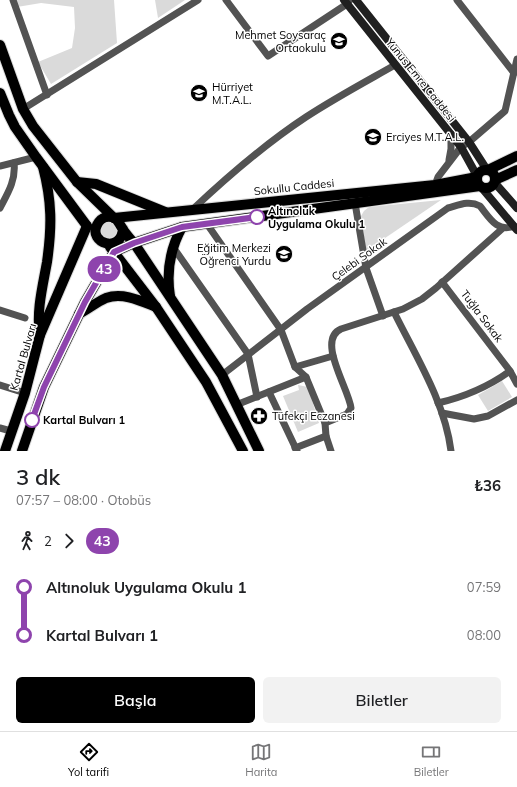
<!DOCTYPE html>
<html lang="tr">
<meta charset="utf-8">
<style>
body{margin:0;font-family:Mulish,sans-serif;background:#f2f2f2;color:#202124;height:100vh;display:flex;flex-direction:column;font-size:15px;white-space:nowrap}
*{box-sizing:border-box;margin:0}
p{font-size:13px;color:#757577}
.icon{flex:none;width:22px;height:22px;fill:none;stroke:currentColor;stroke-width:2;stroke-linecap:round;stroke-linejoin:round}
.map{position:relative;height:451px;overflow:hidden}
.sheet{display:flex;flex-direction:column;background:#fff;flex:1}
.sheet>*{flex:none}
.badge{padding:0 8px;border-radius:13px;font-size:14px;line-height:26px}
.map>.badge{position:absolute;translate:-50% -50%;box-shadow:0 0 0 2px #fff}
.legs{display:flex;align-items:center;gap:6px;height:44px;padding:0 16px;font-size:13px}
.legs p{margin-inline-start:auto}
.headline{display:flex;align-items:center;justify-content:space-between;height:68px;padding:0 16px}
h1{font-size:22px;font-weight:600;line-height:30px}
.action{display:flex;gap:8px;margin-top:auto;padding:8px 16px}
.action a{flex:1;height:46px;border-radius:6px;background:#000;color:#fff;font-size:16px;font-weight:600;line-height:46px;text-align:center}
.action a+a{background:#f2f2f2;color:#202124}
ul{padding:0 16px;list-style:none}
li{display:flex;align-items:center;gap:14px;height:48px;font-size:15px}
li i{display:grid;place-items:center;width:6px;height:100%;margin:0 5px;background:currentColor}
li i::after{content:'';width:10px;height:10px;margin:-5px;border:3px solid;border-radius:50%;background:#fff}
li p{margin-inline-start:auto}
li:first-child i{background:linear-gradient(#0000 50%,currentColor 0)}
li:last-child i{background:linear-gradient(currentColor 50%,#0000 0)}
.menu{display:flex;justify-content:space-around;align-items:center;height:56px;border-top:1px solid #e0e0e0;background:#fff;font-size:11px;color:#757577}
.menu a{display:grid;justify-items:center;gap:2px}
.menu .selected{color:#000}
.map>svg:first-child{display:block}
.green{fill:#dadada}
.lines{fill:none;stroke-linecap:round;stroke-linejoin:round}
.primary-casing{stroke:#dbdbdb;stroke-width:12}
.street{stroke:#535353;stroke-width:7}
.secondary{stroke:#202020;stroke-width:8}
.primary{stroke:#000;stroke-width:10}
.line-1-casing{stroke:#fff;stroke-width:9}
.line-1{stroke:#8e44ad;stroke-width:6}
.stop-1-dot{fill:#fff;stroke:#8e44ad;stroke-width:2}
.labels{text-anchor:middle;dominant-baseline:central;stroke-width:3;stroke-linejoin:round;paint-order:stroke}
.poi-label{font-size:11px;fill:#000;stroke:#fff;text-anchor:start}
.street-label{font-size:11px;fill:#000;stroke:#fff}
.stop-label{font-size:11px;font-weight:bold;fill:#000;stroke:#fff;text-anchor:start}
</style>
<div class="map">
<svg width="517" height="451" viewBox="0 0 517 451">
<rect width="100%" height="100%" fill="#fff"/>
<g class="green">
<path d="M 14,0 L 114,0 L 117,43 L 51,84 L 38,62 L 72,48 L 75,28 L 74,7 L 41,3 L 17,7 Z"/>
<path d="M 155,0 L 185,0 L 158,18 Z"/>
<path d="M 441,200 L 366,251 L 361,216 L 364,211 L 369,207 Z"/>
<circle cx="109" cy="230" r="8"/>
<path d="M 502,381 L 512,397 L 488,411 L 478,395 Z"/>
<path d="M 298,385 L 308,387 L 319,423 L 298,432 L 283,396 L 299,390 Z"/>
</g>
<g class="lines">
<defs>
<g id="primary">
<path d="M 0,45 L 23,109 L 33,126 L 77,182 L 114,218"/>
<path d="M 0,93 L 9,115 L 15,127 L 36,157 L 87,226"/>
<circle cx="486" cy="179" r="9"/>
<path d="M 488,170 L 517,156"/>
<path d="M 495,180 L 517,170"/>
<path d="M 77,182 L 96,184 L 165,212"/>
<path d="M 114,218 L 435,185 L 477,177"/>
<path d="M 123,229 C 121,254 88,243 97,225 C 99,221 102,218 106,217 C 117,215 119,224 124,231 C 127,235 130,239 134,243 L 222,375 L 259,451"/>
<path d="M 110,247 L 156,307 L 206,382 L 243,451"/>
<path d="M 114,252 L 134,243 L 182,227 L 480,186"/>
<path d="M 170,296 C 166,271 170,249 182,227"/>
<path d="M 79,314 C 88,309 97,302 106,298 C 123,292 141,301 156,307"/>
<path d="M 40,335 C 36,311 43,285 47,262 C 52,227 52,201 43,167"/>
<path d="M 5,451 L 25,393 L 40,335 L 87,226"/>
<path d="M 22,451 L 44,387 L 85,302 L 114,252"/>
</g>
</defs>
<use href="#primary" class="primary-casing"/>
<g class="street">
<path d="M 13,0 L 47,95"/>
<path d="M 226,0 L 268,56 L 347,4 L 350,0"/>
<path d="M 457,0 L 514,73"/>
<path d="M 23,109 L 198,0"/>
<path d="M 449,160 L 451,149 L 451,134"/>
<path d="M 0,166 L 36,157"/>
<path d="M 435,185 L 438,177 L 461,147 L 469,142 L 505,111 L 517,59"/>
<path d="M 355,203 L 366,268 L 383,316"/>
<path d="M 0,208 C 8,193 16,180 14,163"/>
<path d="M 192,210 C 228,176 265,144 306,117 C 335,98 365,82 395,65"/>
<path d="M 207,224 L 281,330 L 295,367 L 306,377 L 325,423 L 326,436 L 331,451"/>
<path d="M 173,247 L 248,354 L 257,397"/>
<path d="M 442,282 L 510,371 L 517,384"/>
<path d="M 0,310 L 25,318"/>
<path d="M 394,312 C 415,355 445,402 451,451"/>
<path d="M 295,367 L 333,356"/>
<path d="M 222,375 L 307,309 L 448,208 C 459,205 469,200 480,206 C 489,217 497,233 514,226"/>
<path d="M 0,385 L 25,393"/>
<path d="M 269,392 L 297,451"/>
<path d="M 438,403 C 464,397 488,387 510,371"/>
<path d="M 236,405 L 306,377"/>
<path d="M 442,413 L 474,419 L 488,416 L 517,400"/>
<path d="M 325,423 L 347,414 L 351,408 C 349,389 316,340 341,329 L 403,309 L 422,299 L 436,288 L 503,228"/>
<path d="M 0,428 L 11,431"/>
<path d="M 295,448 L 326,436"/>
</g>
<g class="secondary">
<path d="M 344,0 L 461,147 L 477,176"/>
<path d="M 356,0 L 469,142 L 487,170"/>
<path d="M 494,182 L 517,208"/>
<path d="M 481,187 L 517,230"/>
</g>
<use href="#primary" class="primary"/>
</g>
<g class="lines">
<defs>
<path id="line-1" d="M 32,420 L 44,387 L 85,302 L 114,252 L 134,243 L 182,227 L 257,217"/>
</defs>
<use href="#line-1" class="line-1-casing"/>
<use href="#line-1" class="line-1"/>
</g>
<defs>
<symbol id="school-disc" viewBox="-11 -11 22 22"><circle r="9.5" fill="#000" stroke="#fff"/><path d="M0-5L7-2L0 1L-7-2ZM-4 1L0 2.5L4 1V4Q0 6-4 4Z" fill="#fff"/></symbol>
<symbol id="pharmacy-disc" viewBox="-11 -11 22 22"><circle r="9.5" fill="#000" stroke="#fff"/><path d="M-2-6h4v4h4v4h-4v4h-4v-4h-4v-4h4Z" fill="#fff"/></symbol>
</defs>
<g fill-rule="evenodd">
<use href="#school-disc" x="329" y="31" width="20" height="20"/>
<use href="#school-disc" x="189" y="83" width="20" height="20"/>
<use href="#school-disc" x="363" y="127" width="20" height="20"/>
<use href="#school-disc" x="274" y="244" width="20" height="20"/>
<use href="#pharmacy-disc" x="249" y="406" width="20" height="20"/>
</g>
<g class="stop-1-dot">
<circle cx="257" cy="217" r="7"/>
<circle cx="32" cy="420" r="7"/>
</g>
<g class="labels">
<g class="poi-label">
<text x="326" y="35" text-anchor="end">Mehmet Soysaraç<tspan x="326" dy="13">Ortaokulu</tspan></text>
<text x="212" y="87">Hürriyet<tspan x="212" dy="13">M.T.A.L.</tspan></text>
<text x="386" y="137">Erciyes M.T.A.L.</text>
<text x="271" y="248" text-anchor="end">Eğitim Merkezi<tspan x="271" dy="13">Öğrenci Yurdu</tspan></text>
<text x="272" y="416">Tüfekçi Eczanesi</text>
</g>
<g class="street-label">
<text transform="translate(421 80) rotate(51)">Yunus Emre Caddesi</text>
<text transform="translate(294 187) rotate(-6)">Sokullu Caddesi</text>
<text transform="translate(359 259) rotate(-36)">Çelebi Sokak</text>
<text transform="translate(482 316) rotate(53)">Tuğla Sokak</text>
<text transform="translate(23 357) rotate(-74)">Kartal Bulvarı</text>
</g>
<g class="stop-label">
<text x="268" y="211">Altınoluk<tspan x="268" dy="13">Uygulama Okulu 1</tspan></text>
<text x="43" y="420">Kartal Bulvarı 1</text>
</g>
</g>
</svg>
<b class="badge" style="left:104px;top:269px;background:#8e44ad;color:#fff">43</b>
</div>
<section class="sheet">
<div class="headline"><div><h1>3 dk</h1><p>07:57 – 08:00 · Otobüs</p></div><b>₺36</b></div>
<div class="legs"><svg class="icon" aria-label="walk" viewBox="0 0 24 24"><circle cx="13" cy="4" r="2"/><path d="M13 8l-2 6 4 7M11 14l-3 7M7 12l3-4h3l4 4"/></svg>2<svg class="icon" aria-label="forward" viewBox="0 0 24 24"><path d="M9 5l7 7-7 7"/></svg><b class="badge" style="background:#8e44ad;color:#fff">43</b></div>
<ul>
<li><i style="color:#8e44ad"></i><b>Altınoluk Uygulama Okulu 1</b><p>07:59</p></li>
<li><i style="color:#8e44ad"></i><b>Kartal Bulvarı 1</b><p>08:00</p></li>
</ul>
<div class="action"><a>Başla</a><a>Biletler</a></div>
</section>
<nav class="menu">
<a class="selected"><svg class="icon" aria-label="directions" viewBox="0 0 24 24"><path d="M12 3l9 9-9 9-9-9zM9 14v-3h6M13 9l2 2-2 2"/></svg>Yol tarifi</a>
<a><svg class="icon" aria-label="map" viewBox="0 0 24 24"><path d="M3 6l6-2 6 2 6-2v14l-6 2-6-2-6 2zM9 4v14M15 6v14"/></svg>Harita</a>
<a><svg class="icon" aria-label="tickets" viewBox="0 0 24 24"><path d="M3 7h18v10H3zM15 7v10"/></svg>Biletler</a>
</nav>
